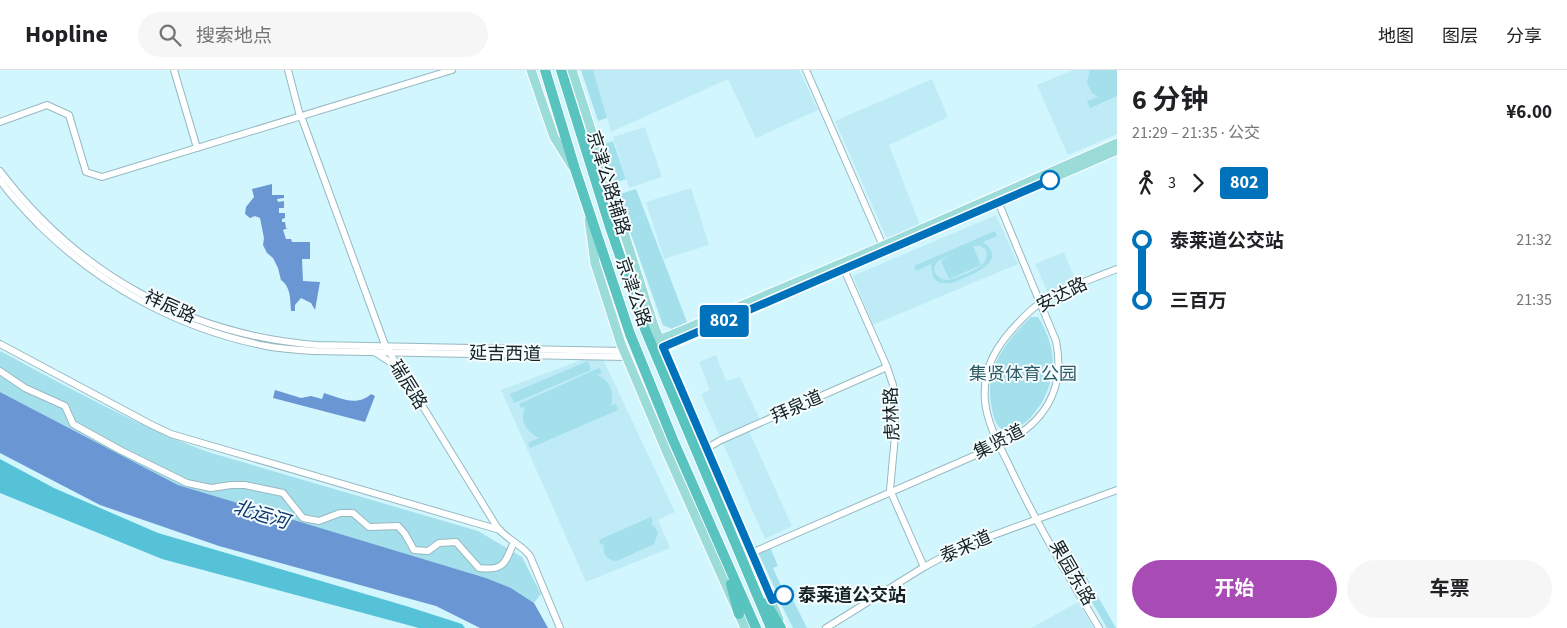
<!DOCTYPE html>
<html lang="zh">
<meta charset="utf-8">
<style>
body{margin:0;font-family:"Source Sans 3","Noto Sans SC",sans-serif;background:#f6f6f6;color:#202124;height:100vh;display:flex;flex-direction:column;font-size:19px;white-space:nowrap}
*{box-sizing:border-box;margin:0}
p{font-size:16px;color:#757577}
.icon{flex:none;width:28px;height:28px;fill:none;stroke:currentColor;stroke-width:2;stroke-linecap:round;stroke-linejoin:round}
.map{position:relative;flex:1;overflow:hidden}
.sheet{display:flex;flex-direction:column;background:#fff;width:450px}
.sheet>*{flex:none}
.badge{padding:0 10px;border-radius:4px;font-size:18px;line-height:32px}
.map>.badge{position:absolute;translate:-50% -50%;box-shadow:0 0 0 2px #fff}
.legs{display:flex;align-items:center;gap:8px;height:55px;padding:0 15px;font-size:16px}
.legs p{margin-inline-start:auto}
.overview{display:flex;align-items:center;justify-content:space-between;height:85px;padding:0 15px}
h1{font-size:28px;font-weight:700;line-height:38px}
.cta{display:flex;gap:10px;margin-top:auto;padding:10px 15px}
.cta a{flex:1;height:58px;border-radius:30px;background:#a84bb5;color:#fff;font-size:20px;font-weight:700;line-height:58px;text-align:center}
.cta a+a{background:#f6f6f6;color:#202124}
ul{padding:0 15px;list-style:none}
li{display:flex;align-items:center;gap:18px;height:60px;font-size:19px}
li i{display:grid;place-items:center;width:8px;height:100%;margin:0 6px;background:currentColor}
li i::after{content:'';width:12px;height:12px;margin:-6px;border:4px solid;border-radius:50%;background:#fff}
li p{margin-inline-start:auto}
li:first-child i{background:linear-gradient(#0000 50%,currentColor 0)}
li:last-child i{background:linear-gradient(currentColor 50%,#0000 0)}
header{display:flex;align-items:center;gap:30px;box-sizing:border-box;height:70px;padding:0 25px;background:#fff;border-bottom:1px solid #e0e0e0}
header strong{font-size:24px}
nav{display:flex;gap:28px;margin-inline-start:auto;font-size:18px}
.search{width:350px;height:45px;background:#f6f6f6;display:flex;align-items:center;gap:12px;box-sizing:border-box;padding:0 18px;border-radius:28px;color:#757577;font-size:19px}
main{display:flex;flex:1;min-height:0}
.map>svg:first-child{display:block}
.built{fill:#beebf5}
.green{fill:#a4dfec;fill-rule:evenodd}
.forest{fill:#56c2d8}
.water{fill:#6a96d3}
.lines{fill:none;stroke-linecap:round;stroke-linejoin:round}
.minor-casing{stroke:#97b9c1;stroke-width:8}
.major-casing{stroke:#fff;stroke-width:11}
.highway-casing{stroke:#fff;stroke-width:12}
.minor{stroke:#fff;stroke-width:6}
.major{stroke:#9bdcd9;stroke-width:9}
.highway{stroke:#59c4bf;stroke-width:10}
.line-1-casing{stroke:#fff;stroke-width:11}
.line-1{stroke:#0072bc;stroke-width:8}
.stop-1-dot{fill:#fff;stroke:#0072bc;stroke-width:2.5}
.labels{text-anchor:middle;dominant-baseline:central;stroke-width:4;stroke-linejoin:round;paint-order:stroke}
.street-label{font-size:18px;fill:#152225;stroke:#f6fdff}
.park-label{font-size:18px;fill:#2d5c65;stroke:#f6fdff}
.stop-label{font-size:18px;font-weight:bold;fill:#152225;stroke:#f6fdff;text-anchor:start}
.water-label{font-size:19px;font-style:italic;fill:#0d386f;stroke:#f6fdff}
</style>
<header>
<strong>Hopline</strong>
<div class="search"><svg class="icon" aria-label="search" viewBox="0 0 24 24"><circle cx="10" cy="10" r="6"/><path d="M15 15l6 6"/></svg>搜索地点</div>
<nav><a>地图</a><a>图层</a><a>分享</a></nav>
</header>
<main>
<div class="map">
<svg width="1117" height="558" viewBox="0 0 1117 558">
<rect width="100%" height="100%" fill="#d2f6fe"/>
<g class="built">
<path d="M 593,0 L 799,0 L 818,40 L 756,68 L 728,9 L 611,62 Z"/>
<path d="M 1073,0 L 1117,0 L 1117,64 L 1068,85 L 1037,15 Z"/>
<path d="M 932,9 L 948,47 L 889,75 L 920,155 L 887,169 L 835,51 Z"/>
<path d="M 645,57 L 662,107 L 629,118 L 613,67 Z"/>
<path d="M 691,118 L 709,175 L 664,189 L 646,132 Z"/>
<path d="M 996,145 L 1018,194 L 873,255 L 853,206 Z"/>
<path d="M 1064,182 L 1076,212 L 1048,223 L 1035,194 Z"/>
<path d="M 716,285 L 726,311 L 740,307 L 761,352 L 748,359 L 792,456 L 765,469 L 701,324 L 710,320 L 699,292 Z"/>
<path d="M 603,289 L 675,442 L 658,450 L 670,478 L 586,512 L 501,320 L 581,290 Z"/>
<path d="M 1078,532 L 1093,558 L 1031,558 Z"/>
</g>
<g class="green">
<path d="M 581,0 L 593,0 L 607,48 L 598,51 Z"/>
<path d="M 1090,0 L 1117,0 L 1117,26 L 1090,38 L 1087,31 L 1098,27 L 1092,23 L 1087,13 Z"/>
<path d="M 613,71 L 626,109 L 613,114 L 601,75 Z"/>
<path d="M 636,119 L 687,252 L 672,259 L 663,255 L 617,125 Z"/>
<path d="M 995,161 L 997,166 L 983,172 C 1006,189 980,201 966,207 C 959,210 951,215 943,213 C 938,213 936,210 933,207 L 931,194 L 916,201 L 914,196 ZM 973,176 L 981,176 L 986,180 C 992,198 962,205 949,210 C 941,210 930,204 936,194 C 938,189 946,188 950,186 L 941,191 L 949,209 L 981,195 Z"/>
<path d="M 1031,247 L 1038,247 C 1041,251 1043,255 1045,260 C 1057,285 1055,310 1041,334 C 1036,340 1032,347 1026,352 C 1019,357 1014,361 1005,361 C 996,357 994,348 992,339 C 983,300 1005,272 1031,247 Z"/>
<path d="M 0,281 C 68,317 135,355 208,382 L 478,461 L 522,487 L 541,524 L 534,533 L 511,518 L 486,508 L 178,415 L 0,322 Z"/>
<path d="M 588,291 L 591,300 L 514,333 L 510,324 Z"/>
<path d="M 599,298 L 602,303 L 597,305 C 610,310 615,323 611,336 L 616,334 L 618,340 L 530,378 L 528,373 L 539,368 C 527,362 519,351 525,337 L 521,338 L 519,334 Z"/>
<path d="M 651,447 L 653,452 L 651,454 L 655,457 L 658,463 L 654,474 L 617,491 C 607,491 602,483 604,474 L 601,475 L 599,470 Z"/>
<path d="M 1065,470 L 1116,558 L 1107,558 L 1059,474 Z"/>
<path d="M 770,477 L 778,496 L 773,498 L 782,518 L 785,517 L 786,518 L 778,525 L 758,482 Z"/>
<path d="M 789,528 L 792,528 L 807,558 L 793,558 L 781,534 L 782,531 Z"/>
</g>
<path class="forest" d="M 0,389 L 54,418 L 158,463 L 406,536 L 462,554 L 465,558 L 419,558 L 162,489 L 0,423 Z"/>
<g class="water">
<path d="M 272,114 L 272,125 L 284,125 L 284,128 L 277,129 L 278,132 L 284,131 L 284,138 L 279,138 L 279,143 L 285,143 L 285,148 L 282,149 L 282,152 L 285,152 L 286,158 L 288,158 L 283,160 L 286,169 L 291,169 L 292,172 L 310,172 L 310,189 L 302,189 L 303,211 L 320,212 L 315,240 L 311,233 L 301,228 L 295,235 L 295,241 L 291,241 C 290,229 291,217 281,210 L 278,198 L 273,188 L 267,183 L 263,175 L 264,168 L 260,148 L 255,146 L 250,148 L 245,144 L 246,137 L 254,127 L 252,119 Z"/>
<path d="M 275,320 L 301,328 L 311,326 L 322,329 L 324,323 C 340,328 357,337 371,324 L 375,326 L 365,352 L 273,328 Z"/>
<path d="M 0,322 L 178,415 L 486,508 L 511,518 L 534,533 L 548,558 L 480,558 L 436,536 L 219,476 L 100,435 L 0,383 Z"/>
</g>
<g class="lines">
<defs>
<g id="minor">
<path d="M 174,0 L 197,78"/>
<path d="M 288,0 L 300,46"/>
<path d="M 806,0 L 883,176"/>
<path d="M 301,46 L 385,275 L 497,457 C 506,469 521,474 530,486 L 560,558"/>
<path d="M 0,52 L 47,35 L 69,45 L 86,102 L 102,107 L 452,0"/>
<path d="M 0,101 C 78,204 188,265 317,275 L 624,281"/>
<path d="M 0,110 C 11,127 26,141 40,156 C 102,217 180,259 266,276 C 282,279 299,280 315,281 L 626,287"/>
<path d="M 843,197 L 887,297 L 893,315 L 895,366 L 890,420 L 924,497"/>
<path d="M 0,274 L 150,354 L 171,364 L 500,460"/>
<path d="M 376,283 L 390,292"/>
<path d="M 0,301 L 25,318 L 65,336 L 73,354 L 120,380 L 187,413 L 211,418 L 231,415 L 245,415 L 283,423 L 303,448 L 319,451 L 340,443 L 353,443 L 369,457 L 398,456 L 405,464 L 414,480 L 428,481 L 439,473 L 456,472 L 479,498 C 503,501 505,494 513,474"/>
<path d="M 707,378 L 721,370 L 887,297"/>
<path d="M 745,497 L 747,488 L 756,481 L 1008,371 C 1048,349 1065,315 1056,271 L 997,129"/>
<path d="M 826,558 L 924,497 L 961,477 L 1117,420"/>
<path d="M 1099,558 C 1067,504 1035,451 1009,395 C 999,375 987,353 985,331 C 982,297 998,273 1021,250 C 1027,244 1033,237 1041,233 C 1060,220 1094,208 1117,199"/>
</g>
<g id="major">
<path d="M 531,0 L 554,67 L 572,96"/>
<path d="M 572,0 L 654,256 L 779,549"/>
<path d="M 589,150 L 595,193 L 621,274 L 668,385 L 745,558"/>
<path d="M 920,166 L 1117,80"/>
<path d="M 815,212 L 862,191"/>
<path d="M 657,271 L 883,176 L 1117,73"/>
<path d="M 659,280 L 798,219"/>
</g>
<g id="highway">
<path d="M 545,0 L 575,99 L 630,264 L 673,370 L 756,558"/>
<path d="M 561,0 L 610,157 L 645,259 L 771,558"/>
<path d="M 731,514 L 739,544"/>
<path d="M 766,533 L 781,558"/>
</g>
</defs>
<use href="#minor" class="minor-casing"/>
<use href="#major" class="major-casing"/>
<use href="#highway" class="highway-casing"/>
<use href="#minor" class="minor"/>
<use href="#major" class="major"/>
<use href="#highway" class="highway"/>
</g>
<g class="lines">
<defs>
<path id="line-1" d="M 784,525 L 772,530 L 663,277 L 1050,110"/>
</defs>
<use href="#line-1" class="line-1-casing"/>
<use href="#line-1" class="line-1"/>
</g>
<g class="stop-1-dot">
<circle cx="1050" cy="110" r="9"/>
<circle cx="784" cy="525" r="9"/>
</g>
<g class="labels">
<g class="street-label">
<text transform="translate(608 113) rotate(73)">京津公路辅路</text>
<text transform="translate(633 222) rotate(71)">京津公路</text>
<text transform="translate(1062 225) rotate(-27)">安达路</text>
<text transform="translate(170 237) rotate(24)">祥辰路</text>
<text transform="translate(505 284) rotate(1)">延吉西道</text>
<text transform="translate(408 315) rotate(58)">瑞辰路</text>
<text transform="translate(797 337) rotate(-24)">拜泉道</text>
<text transform="translate(892 344) rotate(-92)">虎林路</text>
<text transform="translate(999 372) rotate(-27)">集贤道</text>
<text transform="translate(966 477) rotate(-24)">泰来道</text>
<text transform="translate(1072 503) rotate(60)">果园东路</text>
</g>
<g class="park-label">
<text x="1023" y="304">集贤体育公园</text>
</g>
<g class="stop-label">
<text x="798" y="525">泰莱道公交站</text>
</g>
<g class="water-label">
<text transform="translate(261 445) rotate(17)">北运河</text>
</g>
</g>
</svg>
<b class="badge" style="left:724px;top:251px;background:#0072bc;color:#fff">802</b>
</div>
<section class="sheet">
<div class="overview"><div><h1>6 分钟</h1><p>21:29 – 21:35 · 公交</p></div><b>¥6.00</b></div>
<div class="legs"><svg class="icon" aria-label="walk" viewBox="0 0 24 24"><circle cx="13" cy="4" r="2"/><path d="M13 8l-2 6 4 7M11 14l-3 7M7 12l3-4h3l4 4"/></svg>3<svg class="icon" aria-label="forward" viewBox="0 0 24 24"><path d="M9 5l7 7-7 7"/></svg><b class="badge" style="background:#0072bc;color:#fff">802</b></div>
<ul>
<li><i style="color:#0072bc"></i><b>泰莱道公交站</b><p>21:32</p></li>
<li><i style="color:#0072bc"></i><b>三百万</b><p>21:35</p></li>
</ul>
<div class="cta"><a>开始</a><a>车票</a></div>
</section>
</main>
